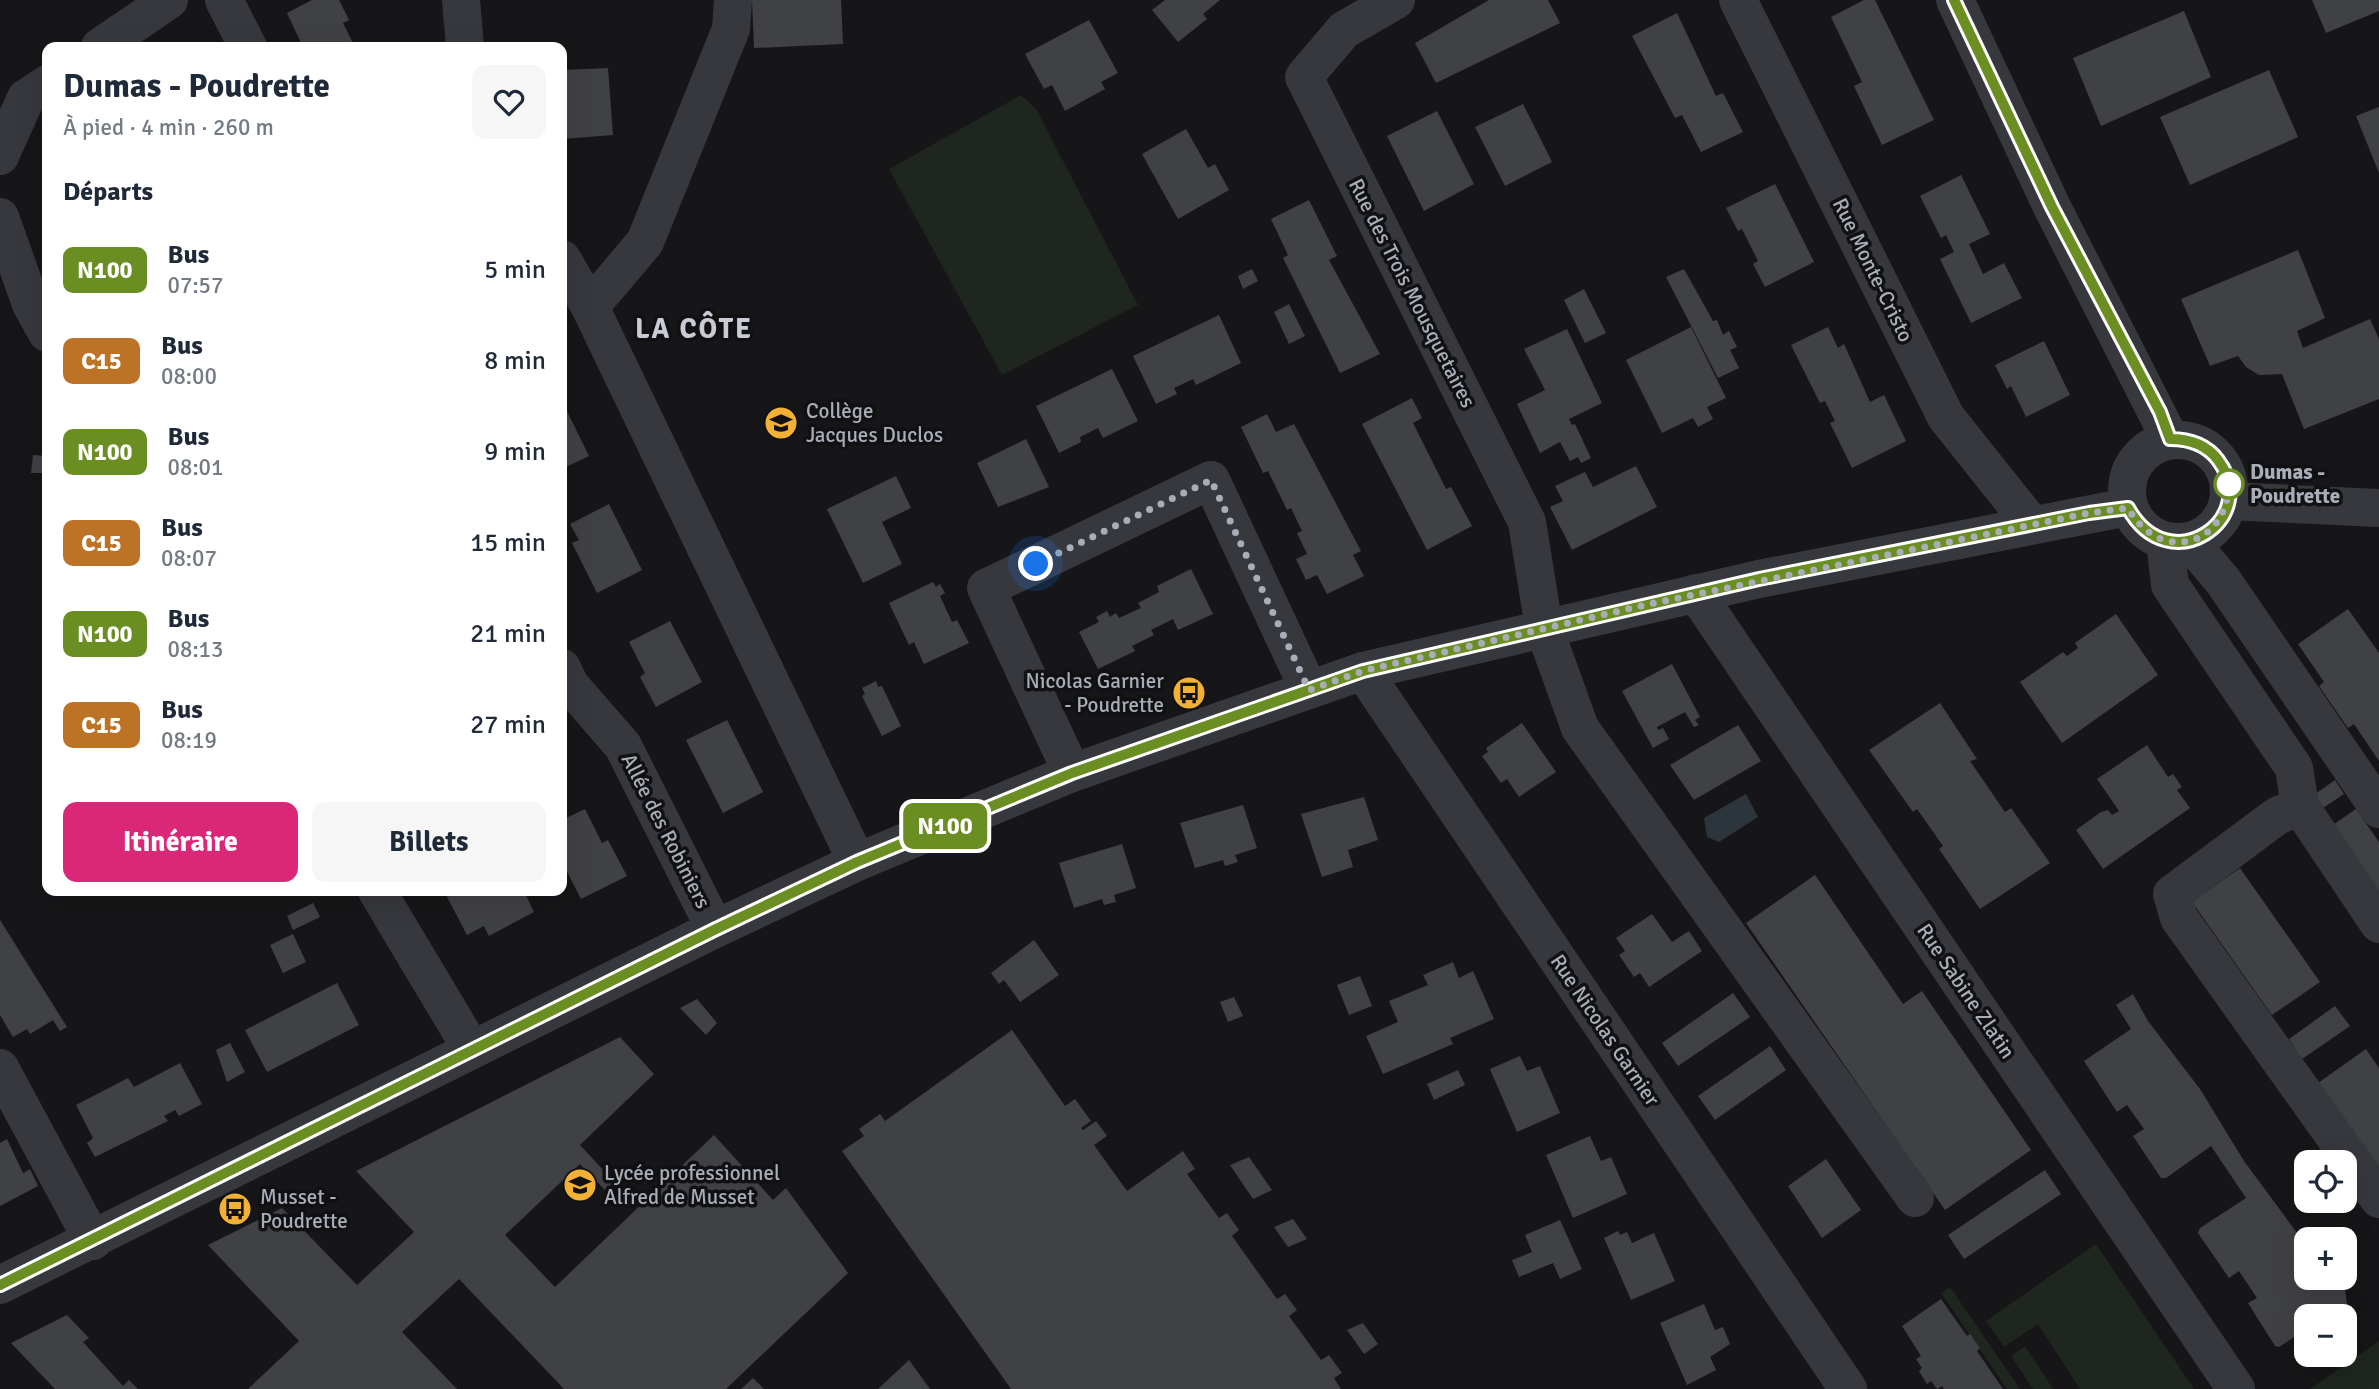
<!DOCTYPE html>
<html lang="fr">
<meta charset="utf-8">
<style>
body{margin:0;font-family:Signika,sans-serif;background:#f6f6f7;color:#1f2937;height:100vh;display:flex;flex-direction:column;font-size:26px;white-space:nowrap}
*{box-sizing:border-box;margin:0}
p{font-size:23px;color:#747a83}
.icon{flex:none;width:38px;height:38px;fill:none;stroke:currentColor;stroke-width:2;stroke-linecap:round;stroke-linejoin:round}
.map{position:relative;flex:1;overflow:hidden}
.details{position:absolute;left:42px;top:42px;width:525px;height:854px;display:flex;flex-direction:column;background:#fff;border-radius:14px;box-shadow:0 7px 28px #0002}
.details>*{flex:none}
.badge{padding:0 14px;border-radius:10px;font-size:24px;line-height:46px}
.controls{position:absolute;left:2294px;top:1150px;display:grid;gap:14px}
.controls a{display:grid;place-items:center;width:63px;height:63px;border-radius:14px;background:#fff;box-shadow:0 7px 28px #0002;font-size:35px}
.you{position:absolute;width:35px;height:35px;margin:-18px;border:5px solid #fff;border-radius:50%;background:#1a73e8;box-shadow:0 0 0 10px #1a73e833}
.map>.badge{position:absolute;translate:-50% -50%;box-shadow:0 0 0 4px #fff}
h2{padding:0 21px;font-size:26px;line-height:63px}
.round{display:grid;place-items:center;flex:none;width:74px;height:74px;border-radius:14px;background:#f6f6f7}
.overview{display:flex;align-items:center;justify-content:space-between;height:119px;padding:0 21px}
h1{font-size:33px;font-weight:700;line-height:52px}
.cta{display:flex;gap:14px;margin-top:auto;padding:14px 21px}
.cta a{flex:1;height:80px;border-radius:14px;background:#db2777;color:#fff;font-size:28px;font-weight:700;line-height:80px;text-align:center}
.cta a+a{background:#f6f6f7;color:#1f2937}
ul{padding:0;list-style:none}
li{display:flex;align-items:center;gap:21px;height:91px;padding:0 21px}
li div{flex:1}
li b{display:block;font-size:26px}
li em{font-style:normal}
li .badge{min-width:77px;font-weight:700;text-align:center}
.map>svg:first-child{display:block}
.green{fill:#1e261f}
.water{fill:#2c353c}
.building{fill:#404145}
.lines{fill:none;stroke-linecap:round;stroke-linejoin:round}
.minor{stroke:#37383d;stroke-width:38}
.line-casing{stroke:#fff;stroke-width:16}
.line{stroke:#6b8e23;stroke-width:10}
.walk{stroke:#a8adb8;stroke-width:7;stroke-dasharray:0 12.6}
.stop-dot{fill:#fff;stroke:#6b8e23;stroke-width:3.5}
.labels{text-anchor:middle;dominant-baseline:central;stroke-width:7;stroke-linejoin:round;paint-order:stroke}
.street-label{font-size:21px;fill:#a8adb8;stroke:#111113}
.poi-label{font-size:21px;fill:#a8adb8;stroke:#111113;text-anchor:start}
.stop-label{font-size:21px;font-weight:bold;fill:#a8adb8;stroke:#111113;text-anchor:start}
.district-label{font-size:28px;font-weight:bold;letter-spacing:2px;fill:#c9ccd4;stroke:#111113}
</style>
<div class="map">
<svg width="2379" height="1389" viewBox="0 0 2379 1389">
<rect width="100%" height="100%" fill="#161618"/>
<g class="green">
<path d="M 1021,95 L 1036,109 L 1138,305 L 1002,375 L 889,169 Z"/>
<path d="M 2096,1244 L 2194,1389 L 2080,1389 L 2038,1324 L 2004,1347 L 1986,1321 Z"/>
<path d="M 1950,1287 L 2020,1389 L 2007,1389 L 1941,1293 Z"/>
<path d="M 2379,1341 L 2379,1389 L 2310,1389 Z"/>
<path d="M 2025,1346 L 2053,1389 L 2033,1389 L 2011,1356 Z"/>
</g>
<path class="water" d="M 1746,794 L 1758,817 L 1719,842 L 1707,837 L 1704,818 Z"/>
<g class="building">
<path d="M 312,0 L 339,0 L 349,20 L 343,23 L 355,47 L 303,47 L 287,13 Z"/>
<path d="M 752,0 L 841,0 L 843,44 L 754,48 Z"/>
<path d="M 1165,0 L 1220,0 L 1203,14 L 1207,19 L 1178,42 L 1152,10 Z"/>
<path d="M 1489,0 L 1548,0 L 1560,23 L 1436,83 L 1415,43 Z"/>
<path d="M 1864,0 L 1875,0 L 1934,120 L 1882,145 L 1854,86 L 1862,82 L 1831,17 Z"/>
<path d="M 2312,0 L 2379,0 L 2379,11 L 2326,33 Z"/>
<path d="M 2184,11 L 2211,77 L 2101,126 L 2073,58 Z"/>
<path d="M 1677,13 L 1716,96 L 1723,93 L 1743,132 L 1701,152 L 1682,115 L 1675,118 L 1632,36 Z"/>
<path d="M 1089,20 L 1118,73 L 1101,82 L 1105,89 L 1065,111 L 1052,85 L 1044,89 L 1025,54 Z"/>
<path d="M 608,68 L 613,135 L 562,139 L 562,70 Z"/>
<path d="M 2269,70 L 2298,137 L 2190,185 L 2160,117 Z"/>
<path d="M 1523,104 L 1552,162 L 1505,186 L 1475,127 Z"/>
<path d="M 2379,107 L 2379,173 L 2356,116 Z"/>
<path d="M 1437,111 L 1474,184 L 1424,211 L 1387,136 Z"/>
<path d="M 1186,129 L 1208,168 L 1215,164 L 1229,190 L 1178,219 L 1142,154 Z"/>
<path d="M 1961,175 L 1990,234 L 1969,244 L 1983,274 L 2004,263 L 2022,298 L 1971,323 L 1940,259 L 1954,252 L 1946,235 L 1941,238 L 1920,196 Z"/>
<path d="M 1775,184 L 1814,262 L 1765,287 L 1753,264 L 1758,261 L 1742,229 L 1738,231 L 1726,208 Z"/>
<path d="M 1309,200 L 1337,256 L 1329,260 L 1380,354 L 1340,373 L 1283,258 L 1288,255 L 1271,219 Z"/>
<path d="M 2298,250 L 2325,318 L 2297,331 L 2303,348 L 2370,319 L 2379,339 L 2379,399 L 2304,429 L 2282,374 L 2259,375 L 2246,367 L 2238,356 L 2210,366 L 2181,299 Z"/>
<path d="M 1252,269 L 1258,281 L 1243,289 L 1238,276 Z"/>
<path d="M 1684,269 L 1713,321 L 1717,320 L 1723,335 L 1729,331 L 1737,347 L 1730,350 L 1739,368 L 1718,378 L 1666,277 Z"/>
<path d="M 1584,289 L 1606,333 L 1585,343 L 1564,300 Z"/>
<path d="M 1289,304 L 1305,336 L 1289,344 L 1274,312 Z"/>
<path d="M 1219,315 L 1241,363 L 1196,385 L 1193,379 L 1174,388 L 1177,394 L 1156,404 L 1133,356 Z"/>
<path d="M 1691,327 L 1726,398 L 1707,407 L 1713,419 L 1698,427 L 1693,418 L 1662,433 L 1626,360 Z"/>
<path d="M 1828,327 L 1838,348 L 1844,344 L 1870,402 L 1884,395 L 1906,441 L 1852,468 L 1830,423 L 1835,421 L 1825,401 L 1820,403 L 1791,345 Z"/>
<path d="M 1567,329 L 1602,403 L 1569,419 L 1572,425 L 1575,424 L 1591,458 L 1581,463 L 1578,457 L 1570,461 L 1560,442 L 1540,453 L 1517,404 L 1545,390 L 1524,349 Z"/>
<path d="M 2044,341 L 2070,395 L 2026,417 L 2011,386 L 2007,389 L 1995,365 Z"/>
<path d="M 1112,369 L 1138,421 L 1103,438 L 1098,428 L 1080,437 L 1081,442 L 1059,453 L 1036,406 Z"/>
<path d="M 1412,398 L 1422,418 L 1413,423 L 1446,489 L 1451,487 L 1472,526 L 1427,550 L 1362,424 Z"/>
<path d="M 562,401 L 589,456 L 562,469 Z"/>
<path d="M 1267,414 L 1276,432 L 1294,424 L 1361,551 L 1353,555 L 1364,576 L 1327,594 L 1317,575 L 1306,580 L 1296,559 L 1307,554 L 1297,533 L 1302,531 L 1291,508 L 1287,510 L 1268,471 L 1263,473 L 1241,427 Z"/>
<path d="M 1026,439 L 1049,487 L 998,507 L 977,463 Z"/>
<path d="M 33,455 L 47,456 L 47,473 L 31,473 Z"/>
<path d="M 1636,466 L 1657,507 L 1572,550 L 1550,507 L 1563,501 L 1555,486 L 1585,472 L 1593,487 Z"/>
<path d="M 896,476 L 911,508 L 882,522 L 902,564 L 863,583 L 827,509 Z"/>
<path d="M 609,504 L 642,570 L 597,593 L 572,543 L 579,540 L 570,524 Z"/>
<path d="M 1191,569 L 1213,614 L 1178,630 L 1173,619 L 1151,630 L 1154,635 L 1132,646 L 1135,651 L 1098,669 L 1079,632 L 1099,622 L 1096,617 L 1107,611 L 1110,617 L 1116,613 L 1119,618 L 1141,608 L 1138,603 L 1159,592 L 1157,586 Z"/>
<path d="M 933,582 L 936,587 L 940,584 L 945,593 L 940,596 L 952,622 L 957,620 L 969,643 L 924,664 L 914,642 L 909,645 L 889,603 Z"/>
<path d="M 2348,609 L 2379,653 L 2379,761 L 2354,724 L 2348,728 L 2319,686 L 2324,682 L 2298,644 Z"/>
<path d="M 2116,614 L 2158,675 L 2062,743 L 2020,682 L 2063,652 L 2067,656 L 2078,648 L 2075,643 Z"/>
<path d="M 670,621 L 702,682 L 656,707 L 640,677 L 645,673 L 629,642 Z"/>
<path d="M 1672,664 L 1700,717 L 1695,720 L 1699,725 L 1694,727 L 1685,712 L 1657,727 L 1658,730 L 1663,728 L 1669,739 L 1653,748 L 1622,691 Z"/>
<path d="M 876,681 L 878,687 L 882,686 L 901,726 L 882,736 L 862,696 L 865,694 L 862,688 Z"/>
<path d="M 1940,703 L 1977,759 L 1970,761 L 2005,812 L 2011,808 L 2050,863 L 1980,909 L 1939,849 L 1943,846 L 1917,809 L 1913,812 L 1869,750 Z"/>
<path d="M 727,720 L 763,792 L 723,813 L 686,740 Z"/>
<path d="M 1522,723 L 1556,772 L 1519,797 L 1507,779 L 1501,783 L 1482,756 L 1488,752 L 1486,748 Z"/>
<path d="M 1738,725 L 1761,761 L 1694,800 L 1670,765 Z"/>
<path d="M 2147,745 L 2168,777 L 2173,774 L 2182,787 L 2177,790 L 2190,808 L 2103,869 L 2076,830 L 2101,812 L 2108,810 L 2112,815 L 2119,811 L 2097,779 Z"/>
<path d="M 2335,780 L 2344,794 L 2320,810 L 2311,797 Z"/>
<path d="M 1364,797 L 1378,840 L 1348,850 L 1353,867 L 1322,877 L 1301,814 Z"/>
<path d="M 1243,805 L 1257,848 L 1235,855 L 1238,862 L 1225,866 L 1223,860 L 1195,868 L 1180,823 Z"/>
<path d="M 585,809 L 602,843 L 608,840 L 627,876 L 581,899 L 562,862 L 562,820 Z"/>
<path d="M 2356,809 L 2379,842 L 2379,897 L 2330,827 Z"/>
<path d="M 1122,844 L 1136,888 L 1114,895 L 1116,902 L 1104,905 L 1102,899 L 1074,908 L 1059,863 Z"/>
<path d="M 2240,868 L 2320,982 L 2272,1015 L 2192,902 Z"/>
<path d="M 1815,875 L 1903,1004 L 1922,991 L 2031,1150 L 1945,1210 L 1746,923 Z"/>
<path d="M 444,891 L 524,891 L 534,912 L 489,936 L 484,926 L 467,935 Z"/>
<path d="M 313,903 L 320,917 L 293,930 L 287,916 Z"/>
<path d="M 1652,914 L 1672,942 L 1689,931 L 1702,951 L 1649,987 L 1640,973 L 1634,977 L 1619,955 L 1625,951 L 1616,938 Z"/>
<path d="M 0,920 L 67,1027 L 60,1031 L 53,1020 L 30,1034 L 27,1029 L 13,1037 L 0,1015 Z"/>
<path d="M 293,934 L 306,962 L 283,973 L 270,945 Z"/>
<path d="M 1034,940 L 1059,975 L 1020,1002 L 1004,980 L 999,984 L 991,973 Z"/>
<path d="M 1453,962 L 1459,978 L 1473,971 L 1494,1019 L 1450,1038 L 1453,1044 L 1383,1074 L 1366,1036 L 1398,1022 L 1389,1001 L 1428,985 L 1423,975 Z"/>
<path d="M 1360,976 L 1372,1006 L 1349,1015 L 1337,985 Z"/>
<path d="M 337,983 L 359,1025 L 267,1072 L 245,1030 Z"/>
<path d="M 1733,993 L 1750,1017 L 1678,1066 L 1662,1043 Z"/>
<path d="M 2133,994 L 2148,1021 L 2200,1089 L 2244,1161 L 2306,1245 L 2306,1278 L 2336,1278 L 2345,1290 L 2347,1304 L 2342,1315 L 2306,1316 L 2306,1338 L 2299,1334 L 2279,1347 L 2275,1346 L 2248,1303 L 2257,1298 L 2239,1271 L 2229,1278 L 2198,1233 L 2200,1228 L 2246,1198 L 2211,1146 L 2166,1178 L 2161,1178 L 2133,1136 L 2144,1129 L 2127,1105 L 2117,1112 L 2084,1061 L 2131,1029 L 2116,1005 Z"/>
<path d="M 1234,997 L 1243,1016 L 1228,1022 L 1220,1002 Z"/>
<path d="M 697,999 L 717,1023 L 706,1035 L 680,1008 Z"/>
<path d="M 2335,1006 L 2350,1026 L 2302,1059 L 2289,1039 Z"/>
<path d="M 1012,1030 L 1065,1106 L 1075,1099 L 1091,1121 L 1081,1128 L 1083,1130 L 1096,1121 L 1107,1136 L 1094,1145 L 1127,1191 L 1183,1151 L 1195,1169 L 1187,1174 L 1219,1218 L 1227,1213 L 1239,1230 L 1232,1236 L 1277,1299 L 1285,1294 L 1297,1310 L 1289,1316 L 1321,1360 L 1329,1355 L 1342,1373 L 1334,1378 L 1341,1389 L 1011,1389 L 842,1151 L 864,1136 L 859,1129 L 880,1114 L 885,1121 Z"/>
<path d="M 620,1037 L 654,1074 L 580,1145 L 631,1200 L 622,1208 L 580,1164 L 505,1235 L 555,1287 L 714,1135 L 773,1200 L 786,1188 L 848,1273 L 726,1389 L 564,1389 L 459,1279 L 402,1332 L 457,1389 L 248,1389 L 299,1341 L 208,1245 L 282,1208 L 357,1285 L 414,1232 L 356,1171 Z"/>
<path d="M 230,1043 L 245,1072 L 227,1082 L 216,1050 Z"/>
<path d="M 1770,1046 L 1786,1070 L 1715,1120 L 1698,1096 Z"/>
<path d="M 2366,1049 L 2379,1068 L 2379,1173 L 2318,1083 Z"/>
<path d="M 1520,1056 L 1527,1071 L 1540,1066 L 1560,1113 L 1517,1132 L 1490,1069 Z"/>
<path d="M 180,1063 L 202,1104 L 179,1116 L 175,1110 L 164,1116 L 168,1121 L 95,1157 L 87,1143 L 93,1138 L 76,1105 L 128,1078 L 134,1087 Z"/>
<path d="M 1458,1070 L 1465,1085 L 1434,1100 L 1427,1084 Z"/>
<path d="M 1590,1136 L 1601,1161 L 1611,1157 L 1627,1194 L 1573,1218 L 1546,1155 Z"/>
<path d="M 7,1139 L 23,1173 L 30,1169 L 38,1186 L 0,1206 L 0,1143 Z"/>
<path d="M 1249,1157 L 1272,1190 L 1253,1199 L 1230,1165 Z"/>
<path d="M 1826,1159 L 1861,1210 L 1822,1238 L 1788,1186 Z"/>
<path d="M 2045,1170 L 2061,1194 L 1964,1259 L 1948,1235 Z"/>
<path d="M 1293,1219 L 1307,1239 L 1288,1247 L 1274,1227 Z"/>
<path d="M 1560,1220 L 1582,1269 L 1560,1279 L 1553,1263 L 1519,1277 L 1512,1260 L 1532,1252 L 1525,1235 Z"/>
<path d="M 1618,1231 L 1620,1235 L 1627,1232 L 1632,1243 L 1654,1233 L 1675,1281 L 1631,1300 L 1604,1238 Z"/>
<path d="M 1941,1299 L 1967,1336 L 1970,1334 L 1980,1348 L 1977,1351 L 2003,1389 L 1944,1389 L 1942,1386 L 1937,1389 L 1931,1381 L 1927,1384 L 1919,1371 L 1922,1368 L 1916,1359 L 1921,1356 L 1902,1326 Z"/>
<path d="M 1704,1304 L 1715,1330 L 1723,1327 L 1730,1344 L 1710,1357 L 1716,1370 L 1687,1385 L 1660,1323 Z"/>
<path d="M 67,1315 L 89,1338 L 83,1342 L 123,1386 L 129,1380 L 138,1389 L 55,1389 L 11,1343 Z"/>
<path d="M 1363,1323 L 1378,1344 L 1364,1354 L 1347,1330 Z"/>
<path d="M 909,1360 L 930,1389 L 878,1389 Z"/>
<path d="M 753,1378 L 764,1389 L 741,1389 Z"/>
</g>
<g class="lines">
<g class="minor">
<path d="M 224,0 L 248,47"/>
<path d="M 461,0 L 465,47"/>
<path d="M 733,0 L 731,29 L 645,242 L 590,307 L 857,862"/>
<path d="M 1396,0 L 1344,30 L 1304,77 L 1527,522 L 1544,628 L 1580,728 L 1915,1198"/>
<path d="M 1738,0 L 1946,417 L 2032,525"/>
<path d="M 1955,0 L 2052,207 L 2170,439"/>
<path d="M 100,47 L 169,0"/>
<path d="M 0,156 L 26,98 L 47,84"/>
<path d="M 0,217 L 31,304 L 47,333"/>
<path d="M 562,259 L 590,307"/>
<circle cx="2178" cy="491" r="51"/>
<path d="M 2228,501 L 2379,508"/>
<path d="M 2165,541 L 2170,585 L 2294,768 L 2300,806 L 2379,924"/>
<path d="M 2189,541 L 2223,581 L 2379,809"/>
<path d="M 1696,593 L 2236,1389"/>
<path d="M 562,668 L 570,685 L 623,746 L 715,929"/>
<path d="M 1363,671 L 1848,1389"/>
<path d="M 1072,773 L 986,588 L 1211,480 L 1309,690"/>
<path d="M 2300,806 L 2277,816 L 2172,894 L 2179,918 L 2379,1199"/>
<path d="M 377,891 L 472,1050"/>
<path d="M 0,1068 L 93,1241"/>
<path d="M 0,1285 L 715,929 L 857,862 L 1072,773 L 1363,671 L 1759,579 L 2128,507"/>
</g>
</g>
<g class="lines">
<defs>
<path id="line" d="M 0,1285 L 716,929 L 857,862 L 1072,773 L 1363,671 L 1759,579 L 2089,513 L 2128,508 C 2170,583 2262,518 2218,460 C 2206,444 2189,439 2170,439 L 2160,412 L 2052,207 L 1954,0"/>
</defs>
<use href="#line" class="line-casing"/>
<use href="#line" class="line"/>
<path class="walk" d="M 1036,564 L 1211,480 L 1309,690 L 1363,671 L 1645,605 L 2089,513 L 2128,508 C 2160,564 2226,548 2229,484"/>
</g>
<defs>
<symbol id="school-disc" viewBox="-11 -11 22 22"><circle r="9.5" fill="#f2b134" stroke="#111113"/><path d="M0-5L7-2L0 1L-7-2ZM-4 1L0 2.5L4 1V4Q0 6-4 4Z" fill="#111"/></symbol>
<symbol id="bus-disc" viewBox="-11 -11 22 22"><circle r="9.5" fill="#f2b134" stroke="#111113"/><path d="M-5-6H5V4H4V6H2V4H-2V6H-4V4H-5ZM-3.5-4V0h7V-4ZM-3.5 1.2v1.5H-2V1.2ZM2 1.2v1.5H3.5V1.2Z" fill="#111"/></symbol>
</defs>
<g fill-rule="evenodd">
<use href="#school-disc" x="762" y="404" width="38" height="38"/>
<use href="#bus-disc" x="1170" y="674" width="38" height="38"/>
<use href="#school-disc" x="561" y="1166" width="38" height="38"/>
<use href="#bus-disc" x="216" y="1190" width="38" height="38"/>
</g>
<circle class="stop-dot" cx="2229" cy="484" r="14"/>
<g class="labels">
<g class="street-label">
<text transform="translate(1873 270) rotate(64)">Rue Monte-Cristo</text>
<text transform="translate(1412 293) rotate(63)">Rue des Trois Mousquetaires</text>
<text transform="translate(666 831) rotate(63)">Allée des Robiniers</text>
<text transform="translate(1966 991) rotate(56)">Rue Sabine Zlatin</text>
<text transform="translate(1605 1030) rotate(56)">Rue Nicolas Garnier</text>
</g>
<g class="poi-label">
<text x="806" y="411">Collège<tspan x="806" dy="24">Jacques Duclos</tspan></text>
<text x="1164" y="681" text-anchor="end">Nicolas Garnier<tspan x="1164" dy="24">- Poudrette</tspan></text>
<text x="604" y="1173">Lycée professionnel<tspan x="604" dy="24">Alfred de Musset</tspan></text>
<text x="260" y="1197">Musset -<tspan x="260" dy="24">Poudrette</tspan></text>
</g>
<g class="stop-label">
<text x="2250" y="472">Dumas -<tspan x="2250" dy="24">Poudrette</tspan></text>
</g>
<g class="district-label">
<text x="694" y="329">LA CÔTE</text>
</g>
</g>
</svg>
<div class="controls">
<a><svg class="icon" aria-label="locate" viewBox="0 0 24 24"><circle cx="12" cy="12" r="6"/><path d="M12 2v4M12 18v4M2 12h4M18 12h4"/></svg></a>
<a>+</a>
<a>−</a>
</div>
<div class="you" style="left:1036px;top:564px"></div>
<b class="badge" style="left:945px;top:826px;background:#6b8e23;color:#fff">N100</b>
<section class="details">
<div class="overview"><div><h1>Dumas - Poudrette</h1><p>À pied · 4 min · 260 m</p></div><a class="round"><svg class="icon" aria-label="heart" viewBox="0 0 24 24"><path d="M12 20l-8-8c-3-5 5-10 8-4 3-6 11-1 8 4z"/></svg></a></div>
<h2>Départs</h2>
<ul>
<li><span class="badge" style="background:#6b8e23;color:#fff">N100</span><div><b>Bus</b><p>07:57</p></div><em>5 min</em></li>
<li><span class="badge" style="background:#bc7326;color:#fff">C15</span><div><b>Bus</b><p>08:00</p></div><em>8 min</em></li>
<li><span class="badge" style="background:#6b8e23;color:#fff">N100</span><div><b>Bus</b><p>08:01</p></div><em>9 min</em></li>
<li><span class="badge" style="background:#bc7326;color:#fff">C15</span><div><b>Bus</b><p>08:07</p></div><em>15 min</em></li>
<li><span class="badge" style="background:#6b8e23;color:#fff">N100</span><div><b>Bus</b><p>08:13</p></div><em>21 min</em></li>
<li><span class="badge" style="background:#bc7326;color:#fff">C15</span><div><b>Bus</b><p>08:19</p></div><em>27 min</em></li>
</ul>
<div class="cta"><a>Itinéraire</a><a>Billets</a></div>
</section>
</div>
